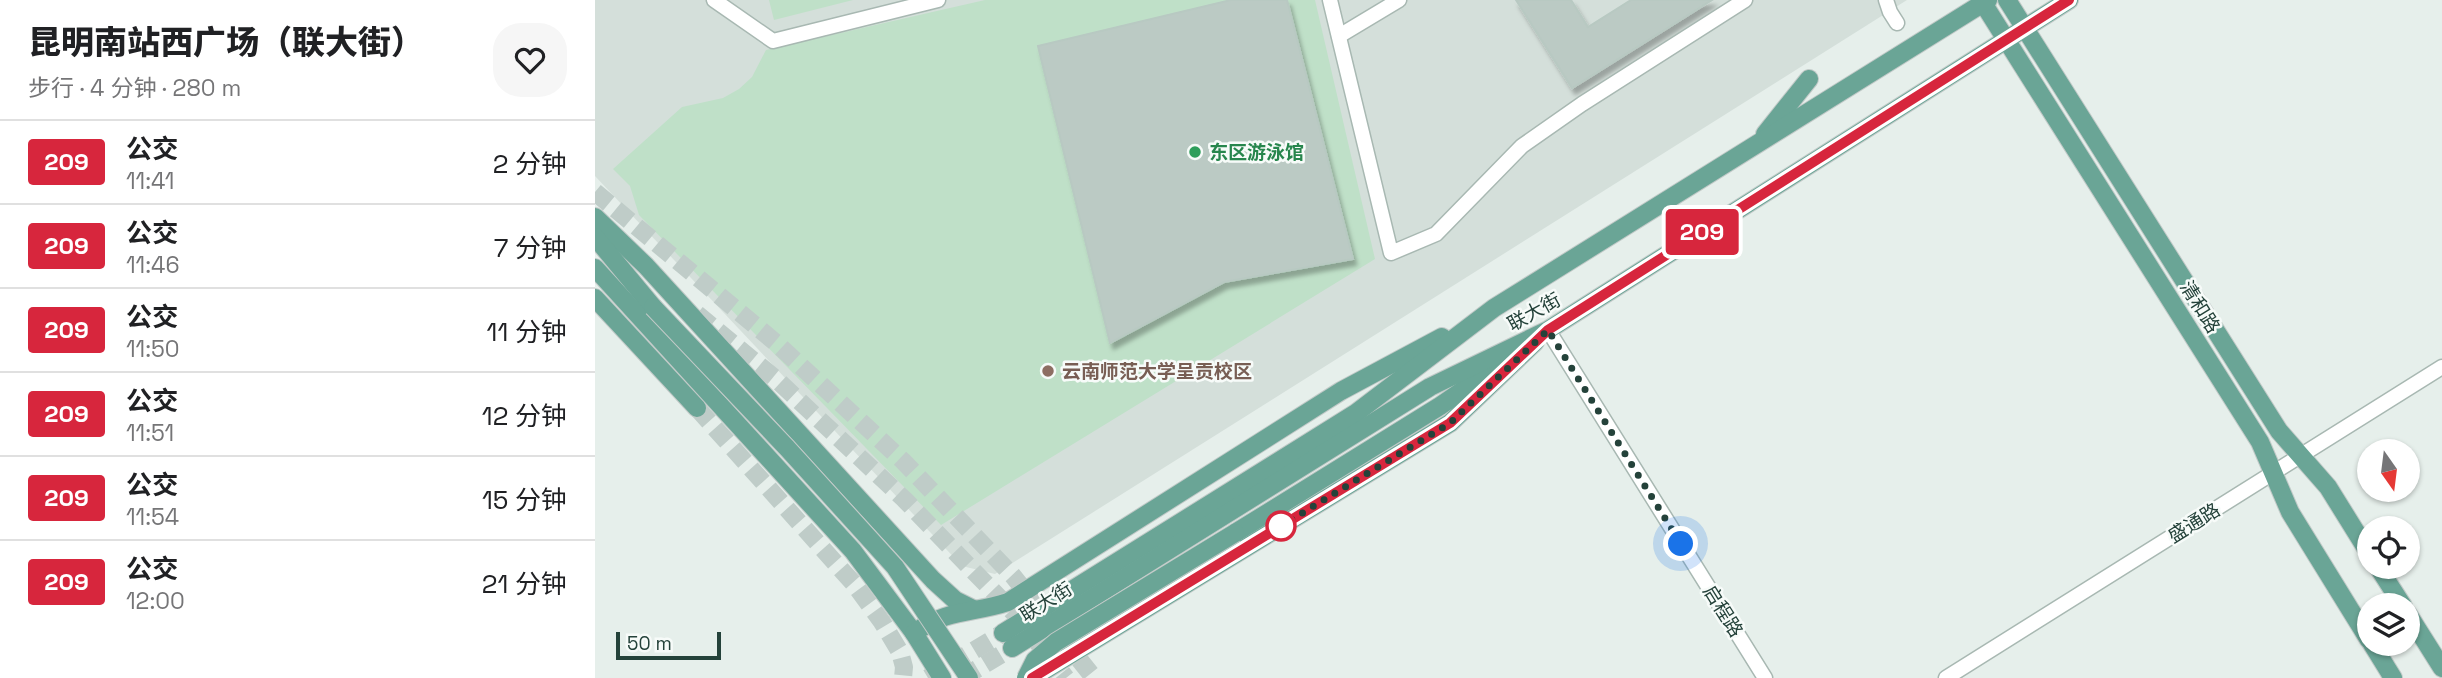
<!DOCTYPE html>
<html lang="zh">
<meta charset="utf-8">
<style>
body{margin:0;font-family:"Space Grotesk","Noto Sans SC",sans-serif;background:#f6f6f6;color:#202124;height:100vh;display:flex;flex-direction:column;font-size:26px;white-space:nowrap}
*{box-sizing:border-box;margin:0}
p{font-size:23px;color:#757577}
.icon{flex:none;width:38px;height:38px;fill:none;stroke:currentColor;stroke-width:2;stroke-linecap:round;stroke-linejoin:round}
.map{position:relative;flex:1;overflow:hidden}
.drawer{display:flex;flex-direction:column;background:#fff;width:595px}
.drawer>*{flex:none}
.badge{padding:0 14px;border-radius:5px;font-size:24px;line-height:46px}
.needle{width:46px;rotate:166deg}
.buttons{position:absolute;left:1762px;top:439px;display:grid;gap:14px}
.buttons a{display:grid;place-items:center;width:63px;height:63px;border-radius:50%;background:#fff;box-shadow:0 2px 5px #0004;font-size:35px}
.scale{position:absolute;left:21px;bottom:18px;width:105px;box-sizing:border-box;padding-left:7px;border:4px solid #24423a;border-top:0;font-size:19px;line-height:24px;white-space:nowrap;color:#24423a;-webkit-text-stroke:5px #f7fbf9;paint-order:stroke}
.you{position:absolute;width:35px;height:35px;margin:-18px;border:5px solid #fff;border-radius:50%;background:#1a73e8;box-shadow:0 0 0 10px #1a73e833}
.map>.badge{position:absolute;translate:-50% -50%;box-shadow:0 0 0 4px #fff}
.round{display:grid;place-items:center;flex:none;width:74px;height:74px;border-radius:28px;background:#f6f6f6}
.overview{display:flex;align-items:center;justify-content:space-between;height:119px;padding:0 28px}
h1{font-size:33px;font-weight:800;line-height:52px}
ul{padding:0;list-style:none}
li{display:flex;align-items:center;gap:21px;height:84px;padding:0 28px;border-top:2px solid #e0e0e0}
li div{flex:1}
li b{display:block;font-size:26px}
li em{font-style:normal}
li .badge{min-width:77px;font-weight:700;text-align:center}
main{display:flex;flex:1;min-height:0}
.map>svg:first-child{display:block}
.built{fill:#d4dfda}
.green{fill:#bfe0c8}
.building{fill:#bbcac4;stroke:#b8c9c2;stroke-width:2;filter:url(#shadow)}
.lines{fill:none;stroke-linecap:round;stroke-linejoin:round}
.major-tunnel{stroke:#bfccc8;stroke-width:18;stroke-dasharray:18 9;stroke-linecap:butt}
.minor-casing{stroke:#a8b8b2;stroke-width:17}
.major-casing{stroke:#c2cac8;stroke-width:20}
.minor{stroke:#fff;stroke-width:14}
.major{stroke:#6aa596;stroke-width:18}
.major-bridge-casing{stroke:#c2cac8;stroke-width:20;stroke-linecap:butt}
.major-bridge{stroke:#6aa596;stroke-width:18}
.line-casing{stroke:#fff;stroke-width:16}
.line{stroke:#d7263d;stroke-width:10}
.walk{stroke:#24423a;stroke-width:7;stroke-dasharray:0 12.6}
.leisure-dot{fill:#2e9e5b;stroke:#f7fbf9;stroke-width:2.5}
.education-dot{fill:#8d6e63;stroke:#f7fbf9;stroke-width:2.5}
.stop-dot{fill:#fff;stroke:#d7263d;stroke-width:3.5}
.labels{text-anchor:middle;dominant-baseline:central;stroke-width:5;stroke-linejoin:round;paint-order:stroke}
.leisure-label{font-size:19px;font-weight:bold;fill:#27864d;stroke:#f7fbf9;text-anchor:start}
.street-label{font-size:19px;fill:#24423a;stroke:#f7fbf9}
.education-label{font-size:19px;font-weight:bold;fill:#785e54;stroke:#f7fbf9;text-anchor:start}
</style>
<main>
<section class="drawer">
<div class="overview"><div><h1>昆明南站西广场（联大街）</h1><p>步行 · 4 分钟 · 280 m</p></div><a class="round"><svg class="icon" aria-label="heart" viewBox="0 0 24 24"><path d="M12 20l-8-8c-3-5 5-10 8-4 3-6 11-1 8 4z"/></svg></a></div>
<ul>
<li><span class="badge" style="background:#d7263d;color:#fff">209</span><div><b>公交</b><p>11:41</p></div><em>2 分钟</em></li>
<li><span class="badge" style="background:#d7263d;color:#fff">209</span><div><b>公交</b><p>11:46</p></div><em>7 分钟</em></li>
<li><span class="badge" style="background:#d7263d;color:#fff">209</span><div><b>公交</b><p>11:50</p></div><em>11 分钟</em></li>
<li><span class="badge" style="background:#d7263d;color:#fff">209</span><div><b>公交</b><p>11:51</p></div><em>12 分钟</em></li>
<li><span class="badge" style="background:#d7263d;color:#fff">209</span><div><b>公交</b><p>11:54</p></div><em>15 分钟</em></li>
<li><span class="badge" style="background:#d7263d;color:#fff">209</span><div><b>公交</b><p>12:00</p></div><em>21 分钟</em></li>
</ul>
</section>
<div class="map">
<svg width="1847" height="678" viewBox="0 0 1847 678">
<defs>
<filter id="shadow"><feDropShadow dx="3.5" dy="6" stdDeviation="2" flood-color="#0004"/></filter>
</defs>
<rect width="100%" height="100%" fill="#e6efeb"/>
<path class="built" d="M 0,0 L 1312,0 L 400,574 L 367,566 L 0,176 Z"/>
<g class="green">
<path d="M 174,0 L 258,0 L 179,20 Z"/>
<path d="M 390,0 L 720,0 L 780,259 L 346,525 L 44,215 L 35,186 L 18,169 L 87,107 L 128,98 L 144,89 L 157,77 L 171,50 Z"/>
</g>
<g class="building">
<path d="M 636,0 L 692,0 L 758,259 L 629,282 L 515,343 L 443,46 Z"/>
<path d="M 921,0 L 976,0 L 993,27 L 1036,0 L 1117,0 L 977,88 Z"/>
</g>
<g class="lines">
<g class="major-tunnel">
<path d="M 0,192 L 180,342 L 308,461 L 418,576 L 499,678"/>
<path d="M 102,314 L 182,380 L 309,499 L 420,614 L 471,678"/>
<path d="M 102,408 L 260,585 L 287,622 L 305,652 L 309,667 L 308,678"/>
<path d="M 333,678 L 408,633"/>
<path d="M 367,678 L 417,648"/>
</g>
<defs>
<g id="minor">
<path d="M 119,0 L 178,41 L 343,0"/>
<path d="M 735,0 L 796,253 L 841,234 L 927,146 L 987,104 L 1150,0"/>
<path d="M 1291,0 L 1295,12 L 1302,23"/>
<path d="M 744,36 L 804,0"/>
<path d="M 953,330 L 1170,678"/>
<path d="M 1351,678 L 1847,367"/>
</g>
<g id="major">
<path d="M 1412,0 L 1684,431 L 1733,487 L 1774,553"/>
<path d="M 1388,3 L 1665,442 L 1695,512 L 1774,640"/>
<path d="M 1170,134 L 1214,79"/>
<path d="M 0,217 L 51,266 L 338,580 L 360,600 L 378,609"/>
<path d="M 0,237 L 58,307"/>
<path d="M 0,268 L 258,551 L 319,633 L 347,678"/>
<path d="M 0,298 L 102,408"/>
<path d="M 640,533 L 845,406 L 900,368"/>
<path d="M 1783,567 L 1808,606"/>
<path d="M 1813,614 L 1847,668"/>
<path d="M 319,633 C 354,608 377,614 413,602 L 746,391 L 847,337"/>
<path d="M 408,633 L 761,413 L 899,308 L 1393,0"/>
<path d="M 1777,644 L 1798,678"/>
<path d="M 417,648 L 835,387 L 953,330 L 1474,0"/>
<path d="M 437,678 L 855,423 L 940,342"/>
</g>
</defs>
<use href="#minor" class="minor-casing"/>
<use href="#major" class="major-casing"/>
<use href="#minor" class="minor"/>
<use href="#major" class="major"/>
<defs>
<g id="major-bridge">
<path d="M 58,307 L 192,448 L 300,567 L 374,678"/>
<path d="M 431,678 L 440,660 L 461,642 L 640,533"/>
</g>
</defs>
<use href="#major-bridge" class="major-bridge-casing"/>
<use href="#major-bridge" class="major-bridge"/>
</g>
<g class="lines">
<defs>
<path id="line" d="M 437,678 L 855,423 L 953,330 L 1474,0"/>
</defs>
<use href="#line" class="line-casing"/>
<use href="#line" class="line"/>
<path class="walk" d="M 686,526 L 855,423 L 953,330 L 1086,544"/>
</g>
<circle class="leisure-dot" cx="600" cy="152" r="7"/>
<circle class="education-dot" cx="453" cy="371" r="7"/>
<circle class="stop-dot" cx="686" cy="526" r="14"/>
<g class="labels">
<g class="leisure-label">
<text x="614" y="152">东区游泳馆</text>
</g>
<g class="street-label">
<text transform="translate(1605 307) rotate(58)">清和路</text>
<text transform="translate(939 312) rotate(-29)">联大街</text>
<text transform="translate(1599 523) rotate(-32)">盛通路</text>
<text transform="translate(451 602) rotate(-32)">联大街</text>
<text transform="translate(1128 611) rotate(58)">启程路</text>
</g>
<g class="education-label">
<text x="467" y="371">云南师范大学呈贡校区</text>
</g>
</g>
</svg>
<div class="buttons">
<a><svg class="needle" viewBox="-14 -14 28 28"><path d="M0-13l5 13h-10z" fill="#e53935"/><path d="M0 13l5-13h-10z" fill="#757577"/></svg></a>
<a><svg class="icon" aria-label="locate" viewBox="0 0 24 24"><circle cx="12" cy="12" r="6"/><path d="M12 2v4M12 18v4M2 12h4M18 12h4"/></svg></a>
<a><svg class="icon" aria-label="layers" viewBox="0 0 24 24"><path d="M12 4l9 5-9 5-9-5zM3 14l9 5 9-5"/></svg></a>
</div>
<div class="scale">50 m</div>
<div class="you" style="left:1086px;top:544px"></div>
<b class="badge" style="left:1107px;top:232px;background:#d7263d;color:#fff">209</b>
</div>
</main>
